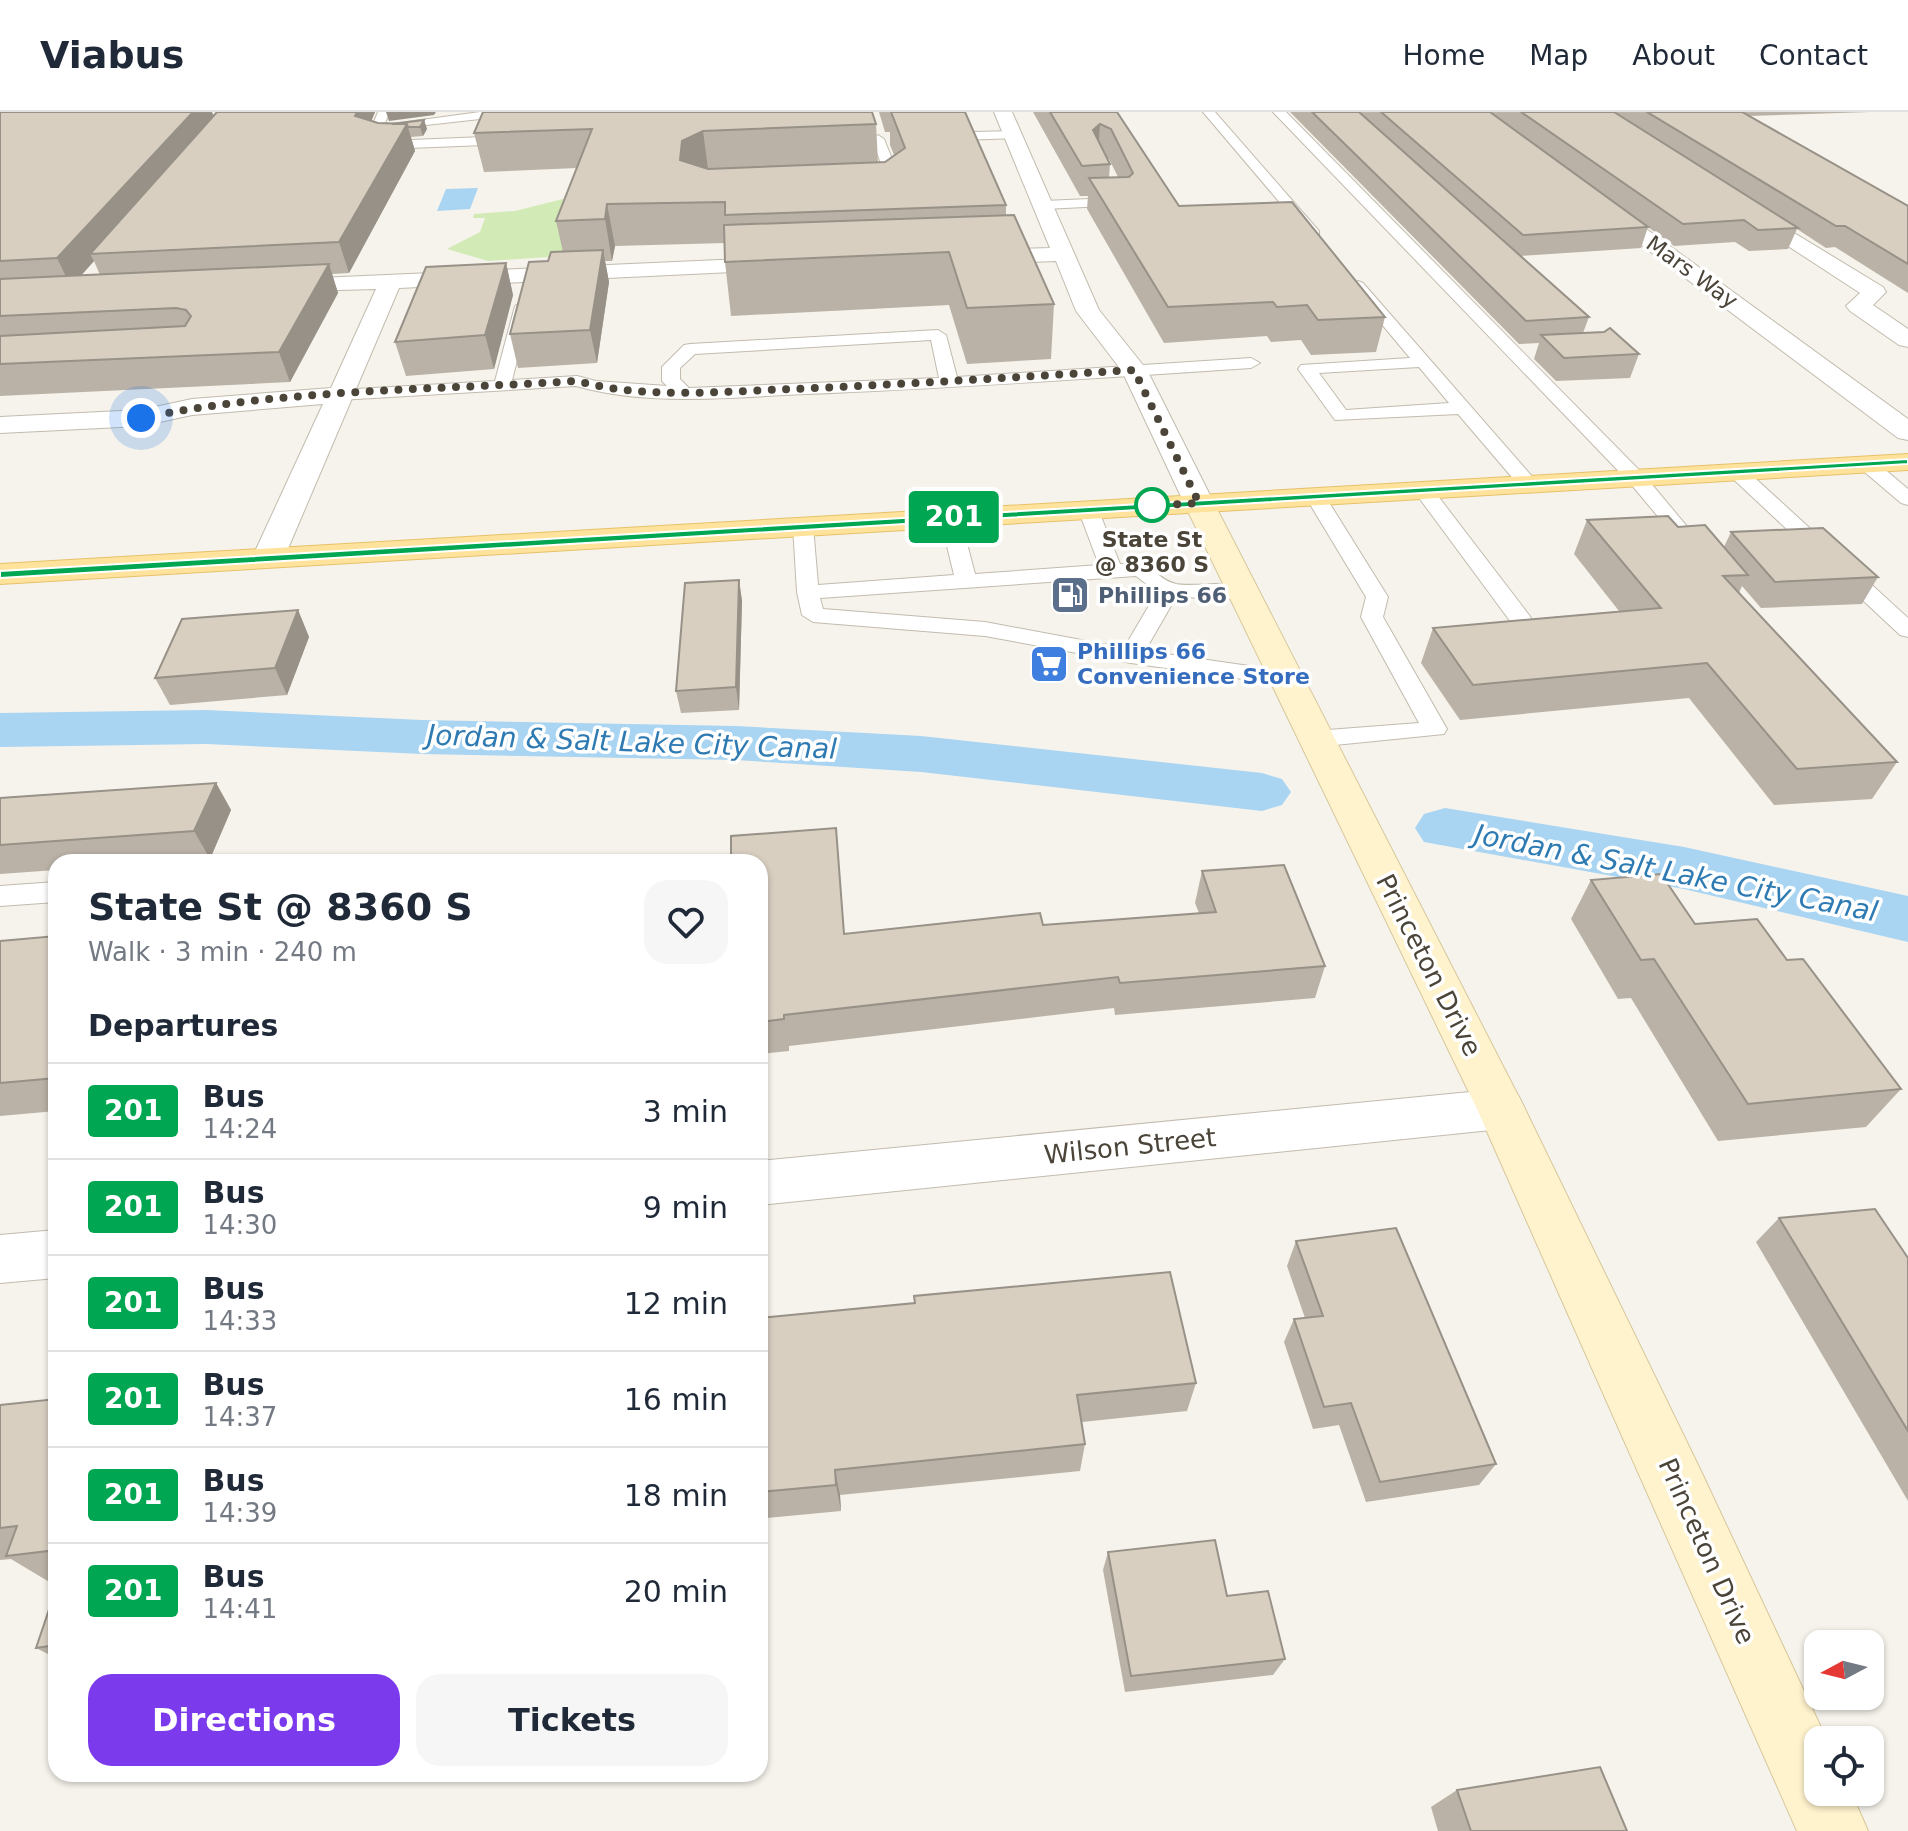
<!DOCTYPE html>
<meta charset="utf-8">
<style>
body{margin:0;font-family:"DejaVu Sans",sans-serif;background:#f6f6f7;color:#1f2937;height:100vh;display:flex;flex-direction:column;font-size:30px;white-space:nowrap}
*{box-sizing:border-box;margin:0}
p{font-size:26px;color:#747a83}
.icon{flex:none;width:44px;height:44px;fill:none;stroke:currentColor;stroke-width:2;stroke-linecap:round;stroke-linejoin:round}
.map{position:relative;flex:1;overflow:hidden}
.panel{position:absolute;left:48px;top:742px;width:720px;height:928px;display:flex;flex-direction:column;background:#fff;border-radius:24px;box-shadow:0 2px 6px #0004}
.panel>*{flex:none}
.badge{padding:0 16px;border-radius:6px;font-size:28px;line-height:52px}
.needle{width:52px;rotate:263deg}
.tools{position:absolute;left:1804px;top:1518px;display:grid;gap:16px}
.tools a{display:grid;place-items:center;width:80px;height:80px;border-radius:16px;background:#fff;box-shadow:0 2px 6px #0004;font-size:40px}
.you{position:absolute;width:40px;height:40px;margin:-20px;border:6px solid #fff;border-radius:50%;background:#1a73e8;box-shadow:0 0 0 12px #1a73e833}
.map>.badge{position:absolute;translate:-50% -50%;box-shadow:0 0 0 4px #fff}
h2{padding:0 40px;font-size:30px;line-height:72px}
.round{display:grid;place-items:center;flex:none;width:84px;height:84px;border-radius:24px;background:#f6f6f7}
.summary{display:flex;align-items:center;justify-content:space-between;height:136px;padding:0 40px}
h1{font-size:38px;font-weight:600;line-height:60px}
.primary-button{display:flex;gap:16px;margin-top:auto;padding:16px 40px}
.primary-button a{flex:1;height:92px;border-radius:24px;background:#7c3aed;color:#fff;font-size:32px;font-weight:600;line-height:92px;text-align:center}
.primary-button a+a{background:#f6f6f7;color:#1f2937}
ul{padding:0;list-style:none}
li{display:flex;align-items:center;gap:24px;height:96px;padding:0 40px;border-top:2px solid #e0e1e3}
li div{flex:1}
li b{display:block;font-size:30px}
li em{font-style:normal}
li .badge{min-width:88px;font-weight:700;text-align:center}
header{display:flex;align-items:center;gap:48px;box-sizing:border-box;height:112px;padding:0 40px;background:#fff;border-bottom:2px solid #e0e1e3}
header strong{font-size:38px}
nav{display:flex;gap:44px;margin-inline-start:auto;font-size:28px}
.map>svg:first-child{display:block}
.green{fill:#d2eab5}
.water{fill:#a9d4f2}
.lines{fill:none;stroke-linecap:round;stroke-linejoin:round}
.canal{fill:#a9d4f2;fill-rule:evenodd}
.lane-casing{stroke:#c2bbae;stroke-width:2}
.street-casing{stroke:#c2bbae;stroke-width:2}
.secondary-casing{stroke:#d6c79b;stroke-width:2}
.primary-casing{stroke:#e6c16a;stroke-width:2}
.lane{fill:#fff;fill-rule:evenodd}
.street{fill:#fff;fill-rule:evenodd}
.secondary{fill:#fff3cd;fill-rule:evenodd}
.primary{fill:#ffe39c;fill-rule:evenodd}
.wall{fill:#bab2a6;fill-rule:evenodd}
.shaded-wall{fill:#979187}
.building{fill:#d8cfc1;stroke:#979187;stroke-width:2}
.line{fill:#00a651;stroke:#fff;stroke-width:2}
.walk{stroke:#4b4439;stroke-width:8;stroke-dasharray:0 14.4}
.stop-dot{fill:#fff;stroke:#00a651;stroke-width:4}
.labels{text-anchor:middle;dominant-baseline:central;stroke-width:7;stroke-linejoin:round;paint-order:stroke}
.far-street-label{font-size:22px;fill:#4b4439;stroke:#fff}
.far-stop-label{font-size:22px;font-weight:bold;fill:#4b4439;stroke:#fff}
.far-service-label{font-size:22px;font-weight:bold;fill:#4e5e75;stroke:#fff;text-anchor:start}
.far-shop-label{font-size:22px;font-weight:bold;fill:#366cbe;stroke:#fff;text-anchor:start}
.street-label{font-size:26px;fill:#4b4439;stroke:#fff}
.water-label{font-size:28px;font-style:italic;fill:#2e7ab2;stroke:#fff}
</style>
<header>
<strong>Viabus</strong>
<nav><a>Home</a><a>Map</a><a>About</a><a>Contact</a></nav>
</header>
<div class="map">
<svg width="1908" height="1719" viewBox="0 0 1908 1719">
<rect width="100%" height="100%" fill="#f6f3ec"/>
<path class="green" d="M 571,85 L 579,143 L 488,149 L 447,137 L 480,120 L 485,106 L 473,106 L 474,102 L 515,99 Z"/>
<path class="water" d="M 478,76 L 470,97 L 437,99 L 446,77 Z"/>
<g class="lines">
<g class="canal">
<path d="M 206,598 L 422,608 L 736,614 L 921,624 L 1262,661 L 1282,667 L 1291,680 L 1282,693 L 1262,699 L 921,660 L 736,648 L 422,642 L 206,632 L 0,635 L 0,601 Z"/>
<path d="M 1445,696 L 1684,735 L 1908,784 L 1908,830 L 1684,777 L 1424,730 L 1415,716 L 1424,702 Z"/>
</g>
<defs>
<g id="lane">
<path d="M 378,0 L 390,0 L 384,13 L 480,0 L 513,0 L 507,4 L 381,18 L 378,27 L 386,29 L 484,25 L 517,20 L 523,24 L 484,33 L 385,37 L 366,29 Z"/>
<path d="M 1203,0 L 1215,0 L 1319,119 L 1319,125 L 1309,125 Z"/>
<path d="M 1273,0 L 1286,0 L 1644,363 L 1705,436 L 1709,440 L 1705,444 L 1691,444 L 1630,371 Z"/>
<path d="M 1013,19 L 1017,20 L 1017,26 L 935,29 L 929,25 L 935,21 Z"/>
<path d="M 878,23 L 884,27 L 903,74 L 885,87 L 878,83 L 889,73 L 872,27 Z"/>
<path d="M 1119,81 L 1126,85 L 1126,93 L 1044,97 L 1037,93 L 1044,89 L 1113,86 Z"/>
<path d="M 1358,169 L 1363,171 L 1536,369 L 1539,373 L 1536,377 L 1522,377 L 1458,302 L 1335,308 L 1298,257 L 1301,253 L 1410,246 L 1350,174 ZM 1419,255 L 1449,291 L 1346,298 L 1319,261 Z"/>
<path d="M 523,189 L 531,194 L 512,268 L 577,264 L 596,269 L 667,274 L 662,269 L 662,255 L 684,233 L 690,232 L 938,218 L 946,223 L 957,265 L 1251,246 L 1260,251 L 1251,256 C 1103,266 955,276 807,282 C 732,285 650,295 576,274 L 339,288 L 330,283 L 339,278 L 495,269 L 515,194 ZM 931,228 L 939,266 L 689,276 L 680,267 L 680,256 L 695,242 Z"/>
<path d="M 1868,347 L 1875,349 L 1908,377 L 1908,393 L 1901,391 L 1861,357 L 1858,353 L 1861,349 Z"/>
<path d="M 1737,354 L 1744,356 L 1908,506 L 1908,525 L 1900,523 L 1730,364 L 1727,360 Z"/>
<path d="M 1424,373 L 1431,375 L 1529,503 L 1532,508 L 1529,513 L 1513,513 L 1414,379 Z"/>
<path d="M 1315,378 L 1325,384 L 1388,485 L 1383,505 L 1447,617 L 1444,622 L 1315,635 L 1306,633 L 1302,627 L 1306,621 L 1315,619 L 1419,611 L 1361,505 L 1366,485 L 1305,384 Z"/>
<path d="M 1088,391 L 1098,397 L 1120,452 C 1161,449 1150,465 1176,472 C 1196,476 1244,465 1256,480 L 1245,487 L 1176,485 L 1145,539 L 1285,559 L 1293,561 L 1297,566 L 1293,571 L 1285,573 L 1131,551 L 985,524 L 813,510 L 802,503 L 797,480 L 793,414 L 796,410 L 803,408 L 813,414 L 818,473 L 954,463 L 940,405 L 950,399 L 960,405 L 975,462 L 1099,453 L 1078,397 ZM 1136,464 L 1157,480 L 1124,536 L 985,510 L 823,497 L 820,486 Z"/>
<path d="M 56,770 L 56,790 L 0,794 L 0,774 Z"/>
</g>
<g id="street">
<path d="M 994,0 L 1012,0 L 1099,198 L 1147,258 L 1214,391 L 1209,397 L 1199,400 L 1189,397 L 1184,391 L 1122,259 L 1076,199 L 1056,149 L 973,152 L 962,145 L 973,138 L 1050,136 Z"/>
<path d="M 1598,85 L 1605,87 L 1908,307 L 1908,328 L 1898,326 L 1591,95 L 1588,91 L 1591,87 Z"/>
<path d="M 1743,90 L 1883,175 L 1886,180 L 1873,193 L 1908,217 L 1908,235 L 1899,233 L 1850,199 L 1846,194 L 1860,181 L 1736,100 L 1733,96 L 1736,92 Z"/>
<path d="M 785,145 L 796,152 L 793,157 L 399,176 L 284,446 L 279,453 L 268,455 L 257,453 L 252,446 L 323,292 L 192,303 L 141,314 L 0,321 L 0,305 L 141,298 L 192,287 L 331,276 L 376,177 L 266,180 L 263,175 L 266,170 L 274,168 Z"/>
<path d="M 1501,977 L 1518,983 L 1525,997 L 1518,1011 L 1501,1017 L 760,1093 L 760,1049 Z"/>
<path d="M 56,1118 L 56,1166 L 0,1171 L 0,1123 Z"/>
</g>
<path id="secondary" d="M 1199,382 L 1209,385 L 1214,391 L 1525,997 L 1700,1357 L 1827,1628 L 1818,1628 L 1818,1680 L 1851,1680 L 1868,1719 L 1797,1719 L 1477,997 L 1184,391 L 1189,385 Z"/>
<path id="primary" d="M 1908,342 L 1908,358 L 0,472 L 0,452 Z"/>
</defs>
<use href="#lane" class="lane-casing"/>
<use href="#street" class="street-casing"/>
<use href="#secondary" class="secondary-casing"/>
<use href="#primary" class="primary-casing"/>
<use href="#lane" class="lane"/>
<use href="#street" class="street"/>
<use href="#secondary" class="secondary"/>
<use href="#primary" class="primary"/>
</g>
<g class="wall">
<path d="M 0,0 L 212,0 L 213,4 L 375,0 L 371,9 L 378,11 L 392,12 L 424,8 L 427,17 L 423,24 L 411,25 L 415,39 L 349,161 L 332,162 L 338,181 L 290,270 L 0,284 ZM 94,149 L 100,163 L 81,163 Z"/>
<path d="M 483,0 L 876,12 L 878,50 L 885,50 L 894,43 L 890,33 L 890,20 L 885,20 L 879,0 L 965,0 L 1006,93 L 1006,103 L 1054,192 L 1051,247 L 967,252 L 949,193 L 731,204 L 725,150 L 725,131 L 615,134 L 612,149 L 605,149 L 609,170 L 597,251 L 518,256 L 510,222 L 548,149 L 563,140 L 556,109 L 577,56 L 484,60 L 474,21 Z"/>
<path d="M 1033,0 L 1117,0 L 1179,94 L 1385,205 L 1376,240 L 1311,243 L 1301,228 L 1271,230 L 1267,224 L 1164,231 L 1087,97 L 1088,84 L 1080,84 ZM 1106,46 L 1109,47 L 1118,65 L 1109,66 L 1110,52 Z"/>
<path d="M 1290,0 L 1870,0 L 1749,4 L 1908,94 L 1908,181 L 1835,135 L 1826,136 L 1797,117 L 1788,137 L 1749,139 L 1735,130 L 1674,134 L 1648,115 L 1641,136 L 1520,144 L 1589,205 L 1583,221 L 1639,242 L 1630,266 L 1556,269 L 1534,247 L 1539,231 L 1519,232 Z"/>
<path d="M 506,151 L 513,183 L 494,257 L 406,264 L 395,230 Z"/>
<path d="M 1587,408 L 1678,415 L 1724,435 L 1731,420 L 1878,465 L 1862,492 L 1761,496 L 1742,474 L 1739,481 L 1897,650 L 1872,687 L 1774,693 L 1689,586 L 1460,608 L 1421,551 L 1433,516 L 1619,499 L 1574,442 Z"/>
<path d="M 739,468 L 742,489 L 739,598 L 681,601 L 676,579 Z"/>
<path d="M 298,498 L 309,525 L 287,583 L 170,593 L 155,566 Z"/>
<path d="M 216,671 L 231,698 L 210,747 L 163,750 L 56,750 L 56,758 L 0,762 L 0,686 Z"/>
<path d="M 760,750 L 844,822 L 1043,813 L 1199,801 L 1195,791 L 1202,759 L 1325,854 L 1315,886 L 1115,903 L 1114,896 L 789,934 L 789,939 L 760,942 Z"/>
<path d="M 1591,768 L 1695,812 L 1787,848 L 1901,977 L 1866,1015 L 1718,1029 L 1631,886 L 1618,887 L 1571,807 Z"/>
<path d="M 56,824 L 56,999 L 0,1004 L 0,829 Z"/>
<path d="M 1779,1106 L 1908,1146 L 1908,1389 L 1756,1130 Z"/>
<path d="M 1296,1129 L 1496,1352 L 1479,1373 L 1366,1390 L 1339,1313 L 1313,1317 L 1284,1230 L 1294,1207 L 1305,1206 L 1287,1154 Z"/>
<path d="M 760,1206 L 1196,1271 L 1187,1299 L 1082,1310 L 1085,1332 L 1080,1359 L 840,1383 L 841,1399 L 767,1406 L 760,1382 Z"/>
<path d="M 56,1287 L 56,1470 L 51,1471 L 11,1447 L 0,1448 L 0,1293 Z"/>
<path d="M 1108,1440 L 1227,1484 L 1285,1547 L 1273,1563 L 1125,1580 L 1103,1458 Z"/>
<path d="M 56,1477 L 56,1546 L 36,1536 Z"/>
<path d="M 1457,1678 L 1627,1719 L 1438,1719 L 1431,1695 Z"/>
</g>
<g class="shaded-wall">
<path d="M 193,0 L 212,0 L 214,6 L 90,142 L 94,149 L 71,175 L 57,146 Z"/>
<path d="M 357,0 L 375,0 L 363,30 L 355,4 Z"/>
<path d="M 386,0 L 436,0 L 434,3 L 389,9 Z"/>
<path d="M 424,8 L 427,17 L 423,24 L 420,15 Z"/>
<path d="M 407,12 L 415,39 L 349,161 L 339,130 Z"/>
<path d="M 1100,12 L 1098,42 L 1093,18 Z"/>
<path d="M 703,19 L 708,57 L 680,48 L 682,29 Z"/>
<path d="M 607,92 L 615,134 L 612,149 L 605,107 Z"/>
<path d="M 603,138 L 609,170 L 597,251 L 590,218 Z"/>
<path d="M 506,151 L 513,183 L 494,257 L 485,223 Z"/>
<path d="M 329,152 L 338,181 L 290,270 L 279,240 Z"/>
<path d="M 739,468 L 742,489 L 739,598 L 736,575 Z"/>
<path d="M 298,498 L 309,525 L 287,583 L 275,556 Z"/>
<path d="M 216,671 L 231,698 L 210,747 L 194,719 Z"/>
<path d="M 835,1358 L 840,1383 L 841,1399 L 836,1373 Z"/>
</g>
<g class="building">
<path d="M 0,0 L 193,0 L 57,146 L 0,149 Z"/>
<path d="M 217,0 L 357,0 L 355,4 L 378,11 L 407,12 L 339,130 L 90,142 Z"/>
<path d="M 483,0 L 872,0 L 876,12 L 703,19 L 682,29 L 680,48 L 708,57 L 885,50 L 905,36 L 891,0 L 965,0 L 1006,93 L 725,103 L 725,90 L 607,92 L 605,107 L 556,109 L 592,17 L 474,21 Z"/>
<path d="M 1050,0 L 1117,0 L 1179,94 L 1292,90 L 1385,205 L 1318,208 L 1307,193 L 1277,195 L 1273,190 L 1168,195 L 1089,66 L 1129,65 L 1133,61 L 1111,17 L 1100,12 L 1093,18 L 1110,52 L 1082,54 Z"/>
<path d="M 1312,0 L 1359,0 L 1589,205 L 1526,209 Z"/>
<path d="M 1381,0 L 1490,0 L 1648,115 L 1523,123 Z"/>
<path d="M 1521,0 L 1614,0 L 1798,116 L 1758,118 L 1744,108 L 1683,112 Z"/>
<path d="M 1647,0 L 1742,0 L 1908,94 L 1908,152 L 1845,114 L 1836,114 Z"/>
<path d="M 424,8 L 420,15 L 408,15 L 407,12 L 392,12 Z"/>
<path d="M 1014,103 L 1054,192 L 967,196 L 949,140 L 725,150 L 724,113 Z"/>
<path d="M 603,138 L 590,218 L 510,222 L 529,150 L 548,149 L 551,140 Z"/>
<path d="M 506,151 L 485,223 L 395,230 L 426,155 Z"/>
<path d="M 329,152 L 279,240 L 0,252 L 0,224 L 185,214 L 191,204 L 186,198 L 176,196 L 0,204 L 0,167 Z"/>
<path d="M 1610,216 L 1639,242 L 1564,246 L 1541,223 L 1604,220 Z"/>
<path d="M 1668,404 L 1678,415 L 1705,413 L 1748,463 L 1723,464 L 1897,650 L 1797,657 L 1707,551 L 1473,573 L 1433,516 L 1661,496 L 1587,408 Z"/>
<path d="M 1823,416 L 1878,465 L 1775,470 L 1731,420 Z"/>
<path d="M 739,468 L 736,575 L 676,579 L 685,471 Z"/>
<path d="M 298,498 L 275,556 L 155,566 L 182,507 Z"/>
<path d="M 216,671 L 194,719 L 0,733 L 0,686 Z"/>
<path d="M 836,716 L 844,822 L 1040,801 L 1043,813 L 1216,800 L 1202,759 L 1284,753 L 1325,854 L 1120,871 L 1118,865 L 784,903 L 784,907 L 760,910 L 760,750 L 731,750 L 731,724 Z"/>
<path d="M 1661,762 L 1695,812 L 1757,807 L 1787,848 L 1803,847 L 1901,977 L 1748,992 L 1654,847 L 1641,848 L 1591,768 Z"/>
<path d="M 56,824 L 56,966 L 0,971 L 0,829 Z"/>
<path d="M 1875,1097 L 1908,1146 L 1908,1319 L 1779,1106 Z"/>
<path d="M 1396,1116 L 1496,1352 L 1380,1370 L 1351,1291 L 1324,1295 L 1294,1207 L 1323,1204 L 1296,1129 Z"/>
<path d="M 1170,1160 L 1196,1271 L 1077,1283 L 1085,1332 L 835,1358 L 836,1373 L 760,1380 L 760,1206 L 915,1191 L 914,1184 Z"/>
<path d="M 56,1287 L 56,1438 L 6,1444 L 17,1414 L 0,1416 L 0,1293 Z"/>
<path d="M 1215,1428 L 1227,1484 L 1268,1479 L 1285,1547 L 1131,1564 L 1108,1440 Z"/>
<path d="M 56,1477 L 56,1533 L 36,1536 Z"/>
<path d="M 1600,1655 L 1627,1719 L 1471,1719 L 1457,1678 Z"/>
</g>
<path class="line" d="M 1908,347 L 1908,352 L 0,466 L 0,459 Z"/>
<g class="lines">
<path class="walk" d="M 141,306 C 284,277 432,278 577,269 C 647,288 723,279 794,277 C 908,272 1021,265 1134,258 L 1199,391 L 1143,394 L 1152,393"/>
</g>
<defs>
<symbol id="fuel-square" viewBox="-11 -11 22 22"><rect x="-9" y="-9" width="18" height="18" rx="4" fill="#5c6f8a" stroke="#fff"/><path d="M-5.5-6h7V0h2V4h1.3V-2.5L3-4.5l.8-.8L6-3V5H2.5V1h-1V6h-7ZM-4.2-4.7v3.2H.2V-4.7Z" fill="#fff"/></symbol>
<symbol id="supermarket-square" viewBox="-11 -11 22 22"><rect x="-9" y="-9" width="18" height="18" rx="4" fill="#3f7fe0" stroke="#fff"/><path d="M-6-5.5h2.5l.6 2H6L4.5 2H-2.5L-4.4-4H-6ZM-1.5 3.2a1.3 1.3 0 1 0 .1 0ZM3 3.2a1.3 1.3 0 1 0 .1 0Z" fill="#fff"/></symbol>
</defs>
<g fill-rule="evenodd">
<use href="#fuel-square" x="1048" y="461" width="44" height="44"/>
<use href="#supermarket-square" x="1027" y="530" width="44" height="44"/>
</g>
<circle class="stop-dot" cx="1152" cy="393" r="16"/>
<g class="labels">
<g class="far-street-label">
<text transform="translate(1692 160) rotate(36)">Mars Way</text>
</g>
<g class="far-stop-label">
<text x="1152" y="427">State St<tspan x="1152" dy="25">@ 8360 S</tspan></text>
</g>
<g class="far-service-label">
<text x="1098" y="483">Phillips 66</text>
</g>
<g class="far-shop-label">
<text x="1077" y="539">Phillips 66<tspan x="1077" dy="25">Convenience Store</tspan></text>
</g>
<g class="street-label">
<text transform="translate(1429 853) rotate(63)">Princeton Drive</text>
<text transform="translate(1130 1034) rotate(-6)">Wilson Street</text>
<text transform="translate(1707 1439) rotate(66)">Princeton Drive</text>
</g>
<g class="water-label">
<text transform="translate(632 630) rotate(2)">Jordan &amp; Salt Lake City Canal</text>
<text transform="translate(1676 761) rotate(11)">Jordan &amp; Salt Lake City Canal</text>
</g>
</g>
</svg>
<div class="tools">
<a><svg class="needle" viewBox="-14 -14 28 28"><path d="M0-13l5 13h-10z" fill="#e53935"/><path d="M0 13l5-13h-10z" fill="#747a83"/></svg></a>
<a><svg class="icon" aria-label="locate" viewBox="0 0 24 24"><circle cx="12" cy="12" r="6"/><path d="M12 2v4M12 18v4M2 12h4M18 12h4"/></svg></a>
</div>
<div class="you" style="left:141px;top:306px"></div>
<b class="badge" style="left:954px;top:405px;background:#00a651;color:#fff">201</b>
<section class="panel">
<div class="summary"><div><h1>State St @ 8360 S</h1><p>Walk · 3 min · 240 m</p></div><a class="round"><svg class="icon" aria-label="heart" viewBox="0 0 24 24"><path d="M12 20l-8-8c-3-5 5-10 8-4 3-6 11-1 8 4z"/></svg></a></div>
<h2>Departures</h2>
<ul>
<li><span class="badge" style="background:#00a651;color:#fff">201</span><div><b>Bus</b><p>14:24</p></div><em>3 min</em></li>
<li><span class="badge" style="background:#00a651;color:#fff">201</span><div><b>Bus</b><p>14:30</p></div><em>9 min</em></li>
<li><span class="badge" style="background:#00a651;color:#fff">201</span><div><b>Bus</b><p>14:33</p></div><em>12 min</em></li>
<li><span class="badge" style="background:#00a651;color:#fff">201</span><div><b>Bus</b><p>14:37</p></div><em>16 min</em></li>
<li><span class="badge" style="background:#00a651;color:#fff">201</span><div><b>Bus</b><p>14:39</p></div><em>18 min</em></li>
<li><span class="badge" style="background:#00a651;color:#fff">201</span><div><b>Bus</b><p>14:41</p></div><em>20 min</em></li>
</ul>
<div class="primary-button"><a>Directions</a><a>Tickets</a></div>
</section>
</div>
